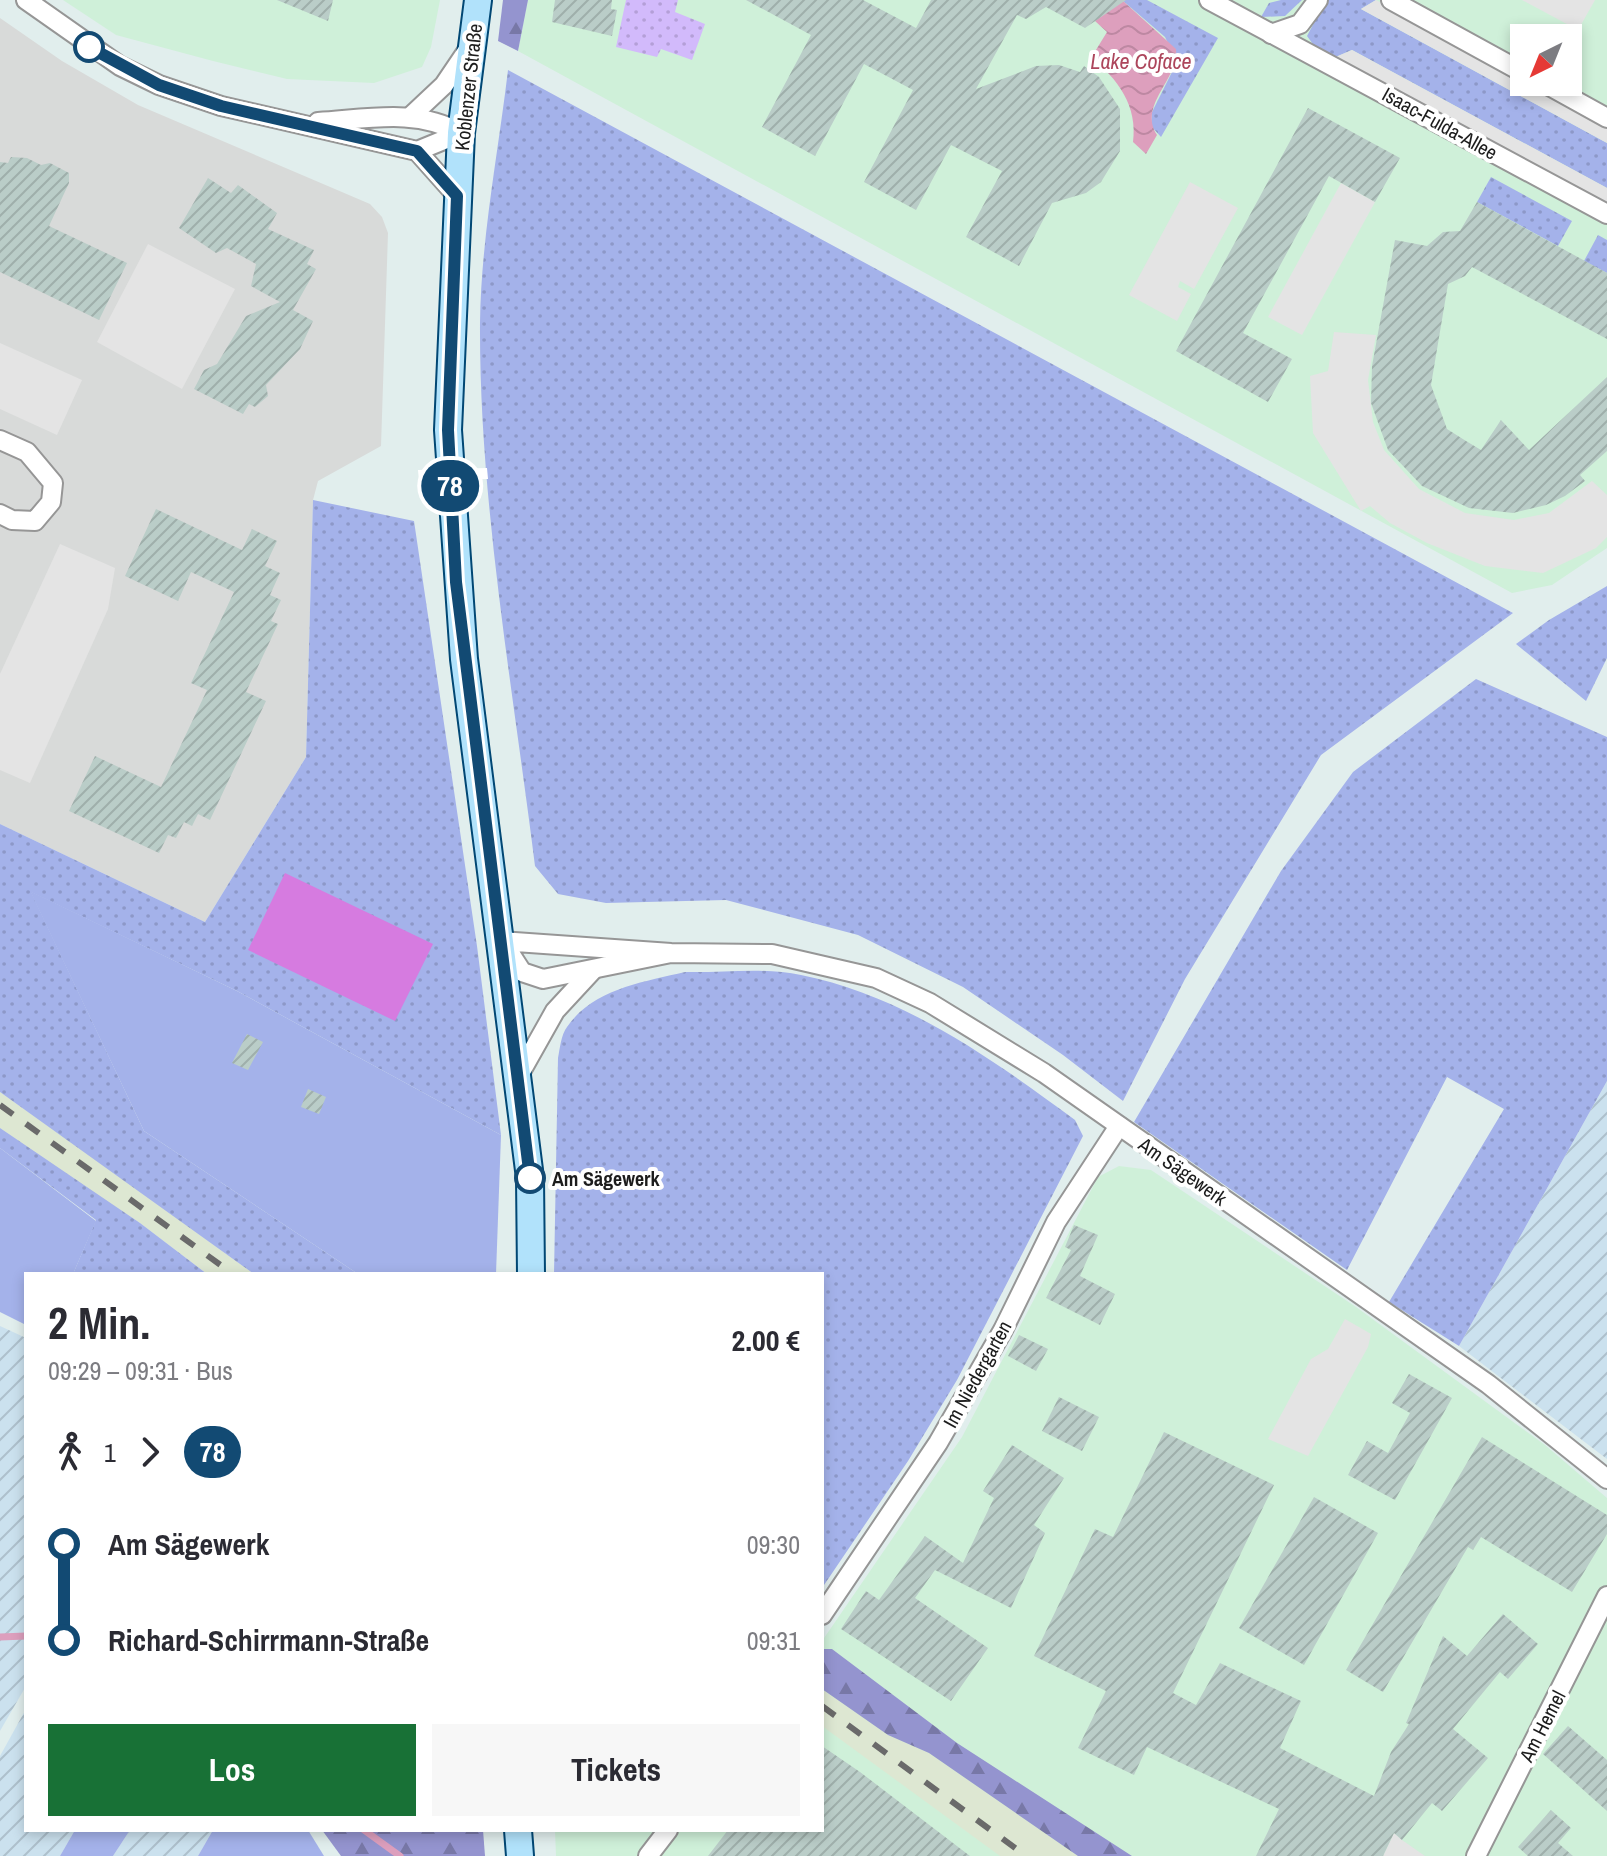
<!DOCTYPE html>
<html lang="de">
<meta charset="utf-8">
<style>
body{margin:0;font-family:"Archivo Narrow",sans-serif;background:#f7f7f7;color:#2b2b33;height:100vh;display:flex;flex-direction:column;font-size:30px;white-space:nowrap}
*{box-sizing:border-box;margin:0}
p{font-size:26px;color:#7c7c81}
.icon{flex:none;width:44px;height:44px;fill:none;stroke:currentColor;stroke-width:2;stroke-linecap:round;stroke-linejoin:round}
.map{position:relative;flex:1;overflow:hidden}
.details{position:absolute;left:24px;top:1272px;width:800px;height:560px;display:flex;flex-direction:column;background:#fff;border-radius:0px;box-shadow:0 4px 12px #0003}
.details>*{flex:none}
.badge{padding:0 16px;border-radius:26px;font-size:28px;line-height:52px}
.needle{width:52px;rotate:223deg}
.tools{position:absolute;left:1510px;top:24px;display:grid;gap:16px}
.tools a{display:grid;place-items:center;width:72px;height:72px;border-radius:0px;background:#fff;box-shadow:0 4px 12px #0003;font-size:40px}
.map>.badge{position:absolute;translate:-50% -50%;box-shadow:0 0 0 4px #fff}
.legs{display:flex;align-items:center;gap:12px;height:88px;padding:0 24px;font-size:26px}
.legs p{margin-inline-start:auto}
.overview{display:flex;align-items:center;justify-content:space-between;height:136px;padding:0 24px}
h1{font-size:44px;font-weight:700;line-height:60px}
.action{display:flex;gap:16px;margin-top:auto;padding:16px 24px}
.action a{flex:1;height:92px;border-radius:0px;background:#187136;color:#fff;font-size:32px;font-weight:700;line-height:92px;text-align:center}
.action a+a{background:#f7f7f7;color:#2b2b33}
ul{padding:0 24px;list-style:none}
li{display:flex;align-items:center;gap:28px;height:96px;font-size:30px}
li i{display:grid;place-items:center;width:12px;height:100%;margin:0 10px;background:currentColor}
li i::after{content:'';width:20px;height:20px;margin:-10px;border:6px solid;border-radius:50%;background:#fff}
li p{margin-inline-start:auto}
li:first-child i{background:linear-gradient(#0000 50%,currentColor 0)}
li:last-child i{background:linear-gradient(currentColor 50%,#0000 0)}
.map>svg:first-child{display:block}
.residential{fill:#d8dad9}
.commercial{fill:#cff0d9;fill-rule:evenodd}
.railway{fill:#dde7d2}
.farmland{fill:url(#farmland-furrows)}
.grass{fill:url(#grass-dots)}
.forest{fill:url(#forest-firs)}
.park{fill:url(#park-dots)}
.garden{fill:#a4b2ea}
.pitch{fill:#d67be0}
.parking{fill:#e4e4e4}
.water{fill:url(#water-waves)}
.pier{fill:#fff}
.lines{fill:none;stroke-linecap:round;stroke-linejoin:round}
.stream{stroke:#dd9fbd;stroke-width:7}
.building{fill:url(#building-hatch)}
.street-casing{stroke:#969696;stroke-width:22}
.secondary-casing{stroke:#014774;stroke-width:30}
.street{stroke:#fff;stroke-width:18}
.secondary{stroke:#b1e2fb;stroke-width:26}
.rail{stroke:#6a6a6a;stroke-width:6;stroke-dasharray:16 16;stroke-linecap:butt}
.line-1-casing{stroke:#fff;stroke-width:18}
.line-1{stroke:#124a73;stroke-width:12}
.stop-1-dot{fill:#fff;stroke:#124a73;stroke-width:4}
.labels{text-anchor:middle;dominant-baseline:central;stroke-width:8;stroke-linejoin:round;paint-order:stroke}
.street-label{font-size:20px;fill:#1c1c1c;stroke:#fff}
.stop-label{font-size:20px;font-weight:bold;fill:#1c1c1c;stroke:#fff;text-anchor:start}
.water-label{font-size:22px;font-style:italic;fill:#ad465c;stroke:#fff}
</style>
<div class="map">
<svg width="1607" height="1856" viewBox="0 0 1607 1856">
<defs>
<pattern id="farmland-furrows" width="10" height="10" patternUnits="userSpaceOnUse" patternTransform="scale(2)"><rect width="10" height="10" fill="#cbe1ee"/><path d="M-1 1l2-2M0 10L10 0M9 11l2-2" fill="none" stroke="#aec0cc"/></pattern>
<pattern id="grass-dots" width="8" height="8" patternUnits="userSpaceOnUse" patternTransform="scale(2)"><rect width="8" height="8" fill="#a4b2ea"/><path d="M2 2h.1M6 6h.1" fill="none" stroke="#8d98c8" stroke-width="1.8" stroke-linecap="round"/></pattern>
<pattern id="forest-firs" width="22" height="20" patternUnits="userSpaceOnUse" patternTransform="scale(2)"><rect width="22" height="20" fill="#9494cf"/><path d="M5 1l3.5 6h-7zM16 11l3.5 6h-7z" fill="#7878a7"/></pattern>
<pattern id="park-dots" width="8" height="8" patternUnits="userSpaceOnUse" patternTransform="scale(2)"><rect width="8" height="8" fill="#d2bafb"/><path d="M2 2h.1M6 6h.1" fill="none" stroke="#b49fd7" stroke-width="1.8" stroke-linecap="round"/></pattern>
<pattern id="water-waves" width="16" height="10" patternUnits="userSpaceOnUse" patternTransform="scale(2)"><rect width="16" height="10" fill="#dd9fbd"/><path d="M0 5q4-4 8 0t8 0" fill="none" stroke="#bd88a2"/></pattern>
<pattern id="building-hatch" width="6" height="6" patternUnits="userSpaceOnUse" patternTransform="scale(2)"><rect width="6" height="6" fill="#bacdc8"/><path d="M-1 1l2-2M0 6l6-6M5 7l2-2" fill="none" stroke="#9fafab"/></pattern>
</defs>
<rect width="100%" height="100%" fill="#e1eeed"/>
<path class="residential" d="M 0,18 L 62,61 L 138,105 L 370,204 L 382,217 L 388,233 L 381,446 L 318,481 L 313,500 L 306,757 L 205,922 L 0,824 Z"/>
<g class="commercial">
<path d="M 63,0 L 440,0 L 431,47 L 422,67 L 374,83 L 287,79 L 213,61 L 116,35 Z"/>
<path d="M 528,0 L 1607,0 L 1607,548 L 1552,585 L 1512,593 L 518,51 ZM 1524,38 L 1568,38 L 1568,82 L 1524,82 Z"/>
<path d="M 1119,1166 L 1151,1170 L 1356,1307 L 1545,1445 L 1607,1498 L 1607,1856 L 556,1856 L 555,1830 L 822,1830 L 822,1641 L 962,1437 L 1098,1177 Z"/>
</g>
<g class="railway">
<path d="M 0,1092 L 96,1160 L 254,1274 L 207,1274 L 140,1223 L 62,1172 L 0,1128 Z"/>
<path d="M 822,1689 L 888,1735 L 929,1753 L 1078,1856 L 1000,1856 L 822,1726 Z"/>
</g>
<g class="farmland">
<path d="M 1607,1081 L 1607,1459 L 1459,1346 Z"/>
<path d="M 0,1326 L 26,1338 L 26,1686 L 0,1731 Z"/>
<path d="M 26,1709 L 26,1830 L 75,1830 L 60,1856 L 0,1856 L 0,1756 Z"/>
<path d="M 130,1830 L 213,1830 L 198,1856 L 113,1856 Z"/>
</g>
<g class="grass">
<path d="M 1122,0 L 1147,0 L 1218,38 L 1161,137 L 1151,126 L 1152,112 L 1177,62 L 1165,37 Z"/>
<path d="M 1281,0 L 1302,0 L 1285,16 L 1261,17 L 1269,3 Z"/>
<path d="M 1326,0 L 1376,0 L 1361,9 L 1607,143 L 1607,188 L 1352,50 L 1331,59 L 1318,51 L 1307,36 Z"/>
<path d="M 508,70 L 1513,613 L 1321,755 L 1185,979 L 1123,1101 L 1063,1055 L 963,987 L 858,935 L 726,900 L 606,903 L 558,894 L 535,866 C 513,689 479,501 480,323 C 481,239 498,154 508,70 Z"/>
<path d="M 1491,177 L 1572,221 L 1558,246 L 1477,202 Z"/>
<path d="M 1598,235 L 1607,240 L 1607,273 L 1584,261 Z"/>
<path d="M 313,500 L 414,521 L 477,946 L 501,1135 L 237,991 L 31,892 L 144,1131 L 358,1274 L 254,1274 L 0,1092 L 0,824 L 205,922 L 306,757 Z"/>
<path d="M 1607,586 L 1607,658 L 1586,701 L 1516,644 L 1549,620 Z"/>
<path d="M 1476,679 L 1607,737 L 1607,1081 L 1459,1346 L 1389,1302 L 1504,1109 L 1447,1077 L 1347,1270 L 1134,1122 L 1281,871 L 1353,772 Z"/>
<path d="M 685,972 C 722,973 765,967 801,975 C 905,996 992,1059 1075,1120 L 1083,1136 L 957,1380 L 908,1461 L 822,1588 L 822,1274 L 554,1274 L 558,1058 C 560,1048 561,1035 567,1027 C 593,989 643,982 685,972 Z"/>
<path d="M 0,1128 L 140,1223 L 207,1274 L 73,1274 L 96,1220 L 0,1148 Z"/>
</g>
<g class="forest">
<path d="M 503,0 L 528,0 L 518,51 L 498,41 Z"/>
<path d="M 822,1649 L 832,1649 L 957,1743 L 1132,1856 L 1078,1856 L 929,1753 L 888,1735 L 822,1689 Z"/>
<path d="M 322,1830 L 483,1830 L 485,1856 L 341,1856 Z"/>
</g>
<path class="park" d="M 626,0 L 678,0 L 675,12 L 705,24 L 692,60 L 661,49 L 657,57 L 616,47 Z"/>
<g class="garden">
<path d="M 30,891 L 237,991 L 501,1135 L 496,1274 L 358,1274 L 144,1131 Z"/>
<path d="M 0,1148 L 96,1221 L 73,1274 L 26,1274 L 26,1325 L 0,1312 Z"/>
<path d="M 75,1830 L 130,1830 L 113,1856 L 60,1856 Z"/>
<path d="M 213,1830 L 308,1830 L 324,1856 L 198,1856 Z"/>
</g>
<path class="pitch" d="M 285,873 L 433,944 L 395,1021 L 248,950 Z"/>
<g class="parking">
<path d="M 1376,0 L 1607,124 L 1607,143 L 1361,9 Z"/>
<path d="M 1522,0 L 1595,0 L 1578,30 Z"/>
<path d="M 1352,50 L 1607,188 L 1607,208 L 1331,59 Z"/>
<path d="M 1190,182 L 1238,208 L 1194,289 L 1180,281 L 1178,287 L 1191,294 L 1177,321 L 1129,295 Z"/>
<path d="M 1341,183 L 1375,202 L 1302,335 L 1268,317 Z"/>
<path d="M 148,244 L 235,289 L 182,389 L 97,342 Z"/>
<path d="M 1334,332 L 1376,335 L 1368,380 L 1373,422 L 1384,450 L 1419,489 L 1465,513 L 1514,520 L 1549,513 L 1592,481 L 1607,495 L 1607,537 L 1596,548 L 1543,573 L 1485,566 L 1427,543 L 1390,523 L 1370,506 L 1361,511 L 1313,433 L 1310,376 L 1328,371 Z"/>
<path d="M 0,343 L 82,380 L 57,435 L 0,409 Z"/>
<path d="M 60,544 L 115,568 L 108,609 L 30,783 L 0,770 L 0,674 Z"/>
<path d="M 1345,1319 L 1371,1334 L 1368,1347 L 1308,1456 L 1268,1439 L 1311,1359 L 1328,1349 Z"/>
<path d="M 1394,1833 L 1402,1840 L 1425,1856 L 1383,1856 Z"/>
</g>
<path class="water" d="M 1122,0 L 1176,49 C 1179,80 1138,104 1157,135 L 1146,154 L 1133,142 C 1138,107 1118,78 1091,58 L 1107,32 L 1095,21 Z"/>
<path class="pier" d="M 487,468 L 488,479 L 419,481 L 418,470 Z"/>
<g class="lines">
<g class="stream">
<path d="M 0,1637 L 26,1636"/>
<path d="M 364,1830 L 400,1856"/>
</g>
</g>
<g class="building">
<path d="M 277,0 L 333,0 L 328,21 Z"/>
<path d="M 555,0 L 612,0 L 611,9 L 617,10 L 612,36 L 552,22 Z"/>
<path d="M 746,0 L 863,0 L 916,28 L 931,0 L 1126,0 L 1085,28 L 1046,7 L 1026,19 L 1017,15 L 976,89 L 1036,66 L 1059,65 L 1080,72 L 1084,66 L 1099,77 L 1120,109 L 1120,151 L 1101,182 L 1086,193 L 1052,203 L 1019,266 L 966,237 L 1002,171 L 951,145 L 916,210 L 864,182 L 913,90 L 864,64 L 815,156 L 762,127 L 811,35 Z"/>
<path d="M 1308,108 L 1400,158 L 1375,202 L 1329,176 L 1243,333 L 1292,359 L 1268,402 L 1176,351 Z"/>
<path d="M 11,157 L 27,158 L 41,165 L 50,163 L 69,173 L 69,183 L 49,226 L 127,263 L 99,320 L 0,272 L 0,162 L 8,163 Z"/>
<path d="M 208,178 L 231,193 L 238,185 L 277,213 L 268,229 L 314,250 L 307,264 L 316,269 L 293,310 L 313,321 L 300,349 L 266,385 L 268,396 L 255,407 L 249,404 L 243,414 L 194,389 L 204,370 L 217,364 L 246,316 L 280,302 L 251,286 L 256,264 L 227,248 L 216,253 L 179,228 Z"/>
<path d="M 1477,202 L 1607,273 L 1607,339 L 1472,267 L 1465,276 L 1448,284 L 1431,385 L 1447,429 L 1466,441 L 1481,450 L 1501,420 L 1529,450 L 1607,377 L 1607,451 L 1580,475 L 1585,481 L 1565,496 L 1546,505 L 1513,513 L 1469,508 L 1422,486 L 1388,450 L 1371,403 L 1372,366 L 1395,240 L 1427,246 L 1443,232 L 1460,231 Z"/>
<path d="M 156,509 L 242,550 L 252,529 L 277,541 L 265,566 L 280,573 L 270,595 L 281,600 L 271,621 L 278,624 L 246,692 L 266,701 L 210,820 L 198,814 L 192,826 L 184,822 L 176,838 L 168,835 L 159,853 L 69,811 L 95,756 L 161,787 L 207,690 L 191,683 L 234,592 L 191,572 L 178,601 L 125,576 Z"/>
<path d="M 247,1034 L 263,1042 L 248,1070 L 232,1063 Z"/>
<path d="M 308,1089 L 326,1097 L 319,1114 L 301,1107 Z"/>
<path d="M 1074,1225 L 1098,1235 L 1080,1276 L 1115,1294 L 1100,1325 L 1046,1298 L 1071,1250 L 1065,1247 Z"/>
<path d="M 1019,1335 L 1048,1349 L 1036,1371 L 1008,1356 Z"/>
<path d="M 1409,1374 L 1452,1398 L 1395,1500 L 1348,1475 L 1367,1441 L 1388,1453 L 1410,1413 L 1392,1403 Z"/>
<path d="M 1059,1397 L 1099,1417 L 1082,1451 L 1042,1431 Z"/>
<path d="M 1164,1432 L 1274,1485 L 1173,1693 L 1196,1705 L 1220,1663 L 1301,1701 L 1280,1748 L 1374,1796 L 1391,1752 L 1409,1724 L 1406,1723 L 1443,1636 L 1467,1656 L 1503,1614 L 1538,1644 L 1508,1679 L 1500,1672 L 1453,1729 L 1488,1758 L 1442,1811 L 1432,1803 L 1402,1840 L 1394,1833 L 1383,1856 L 1256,1856 L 1279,1809 L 1147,1747 L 1134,1775 L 1078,1748 L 1106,1691 L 1034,1656 L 1095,1529 L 1113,1537 Z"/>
<path d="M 1482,1437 L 1607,1515 L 1607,1534 L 1572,1592 L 1481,1537 L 1473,1550 L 1468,1547 L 1383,1692 L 1346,1670 Z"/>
<path d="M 1012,1445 L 1064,1478 L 1034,1525 L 1045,1533 L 1011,1608 L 935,1570 L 915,1598 L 988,1648 L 951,1701 L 841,1629 L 866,1591 L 879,1600 L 925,1536 L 963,1563 L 994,1498 L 983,1491 Z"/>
<path d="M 1314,1497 L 1378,1533 L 1304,1665 L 1239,1628 Z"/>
<path d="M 1568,1726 L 1607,1760 L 1607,1811 L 1543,1754 Z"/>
<path d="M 822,1746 L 860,1772 L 970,1856 L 708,1856 L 728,1830 L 822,1830 Z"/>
<path d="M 1551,1810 L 1571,1828 L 1558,1843 L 1573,1856 L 1528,1856 L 1518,1847 Z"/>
</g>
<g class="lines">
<defs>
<g id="street">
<path d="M 26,0 L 120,66 L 159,85 L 221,106 L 417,151 L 461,133"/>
<path d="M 1209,0 L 1607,214"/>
<path d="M 1391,0 L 1524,73"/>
<path d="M 1271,34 L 1300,24 L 1318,0"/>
<path d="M 1542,82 L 1607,118"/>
<path d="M 411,116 L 444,85 L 467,51"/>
<path d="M 318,122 C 368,119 416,108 461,133"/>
<path d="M 417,151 L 457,196"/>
<path d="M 0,440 L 27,452 L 53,483 L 51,502 L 35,521 L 12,520 L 0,514"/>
<path d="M 671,953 L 543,979 L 522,972 L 502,941 L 671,953 L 772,954 L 876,978 L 930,1003 L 1044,1073 L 1488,1384 L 1607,1479"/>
<path d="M 519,1075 L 555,1011 L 593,970"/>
<path d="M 822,1615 L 938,1443 L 1003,1330 L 1056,1222 L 1119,1126"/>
<path d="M 648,1856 L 668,1830"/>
<path d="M 1476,1856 L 1607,1596"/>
</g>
<g id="secondary">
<path d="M 478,0 L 461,133 L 448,430 L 464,659 L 530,1178 L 531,1274"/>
<path d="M 518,1830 L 520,1856"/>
</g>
</defs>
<use href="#street" class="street-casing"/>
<use href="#secondary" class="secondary-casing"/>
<use href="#street" class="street"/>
<use href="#secondary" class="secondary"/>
<g class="rail">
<path d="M 0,1105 L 233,1274"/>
<path d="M 822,1706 L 1026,1856"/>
</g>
</g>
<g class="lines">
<defs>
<path id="line-1" d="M 89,47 L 159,85 L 221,106 L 417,151 L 457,196 L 448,430 L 456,582 L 530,1178"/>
</defs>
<use href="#line-1" class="line-1-casing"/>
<use href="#line-1" class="line-1"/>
</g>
<g class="stop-1-dot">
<circle cx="89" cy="47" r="14"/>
<circle cx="530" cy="1178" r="14"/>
</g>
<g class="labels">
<g class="street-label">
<text transform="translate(468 87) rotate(-84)">Koblenzer Straße</text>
<text transform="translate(1440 123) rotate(29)">Isaac-Fulda-Allee</text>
<text transform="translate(1183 1171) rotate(35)">Am Sägewerk</text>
<text transform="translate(977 1374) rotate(-61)">Im Niedergarten</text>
<text transform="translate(1542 1726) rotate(-63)">Am Hemel</text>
</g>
<g class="stop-label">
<text x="552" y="1178">Am Sägewerk</text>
</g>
<g class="water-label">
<text x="1141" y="61">Lake Coface</text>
</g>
</g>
</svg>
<div class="tools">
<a><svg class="needle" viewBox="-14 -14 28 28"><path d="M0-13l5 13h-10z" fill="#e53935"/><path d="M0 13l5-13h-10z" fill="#7c7c81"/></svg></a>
</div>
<b class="badge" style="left:450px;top:486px;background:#124a73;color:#fff">78</b>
<section class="details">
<div class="overview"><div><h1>2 Min.</h1><p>09:29 – 09:31 · Bus</p></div><b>2.00 €</b></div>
<div class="legs"><svg class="icon" aria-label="walk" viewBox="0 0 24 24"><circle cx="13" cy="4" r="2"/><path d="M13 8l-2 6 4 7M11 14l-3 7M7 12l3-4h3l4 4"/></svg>1<svg class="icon" aria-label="forward" viewBox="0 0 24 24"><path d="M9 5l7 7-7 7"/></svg><b class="badge" style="background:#124a73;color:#fff">78</b></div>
<ul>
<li><i style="color:#124a73"></i><b>Am Sägewerk</b><p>09:30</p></li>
<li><i style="color:#124a73"></i><b>Richard-Schirrmann-Straße</b><p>09:31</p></li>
</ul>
<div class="action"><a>Los</a><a>Tickets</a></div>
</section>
</div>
